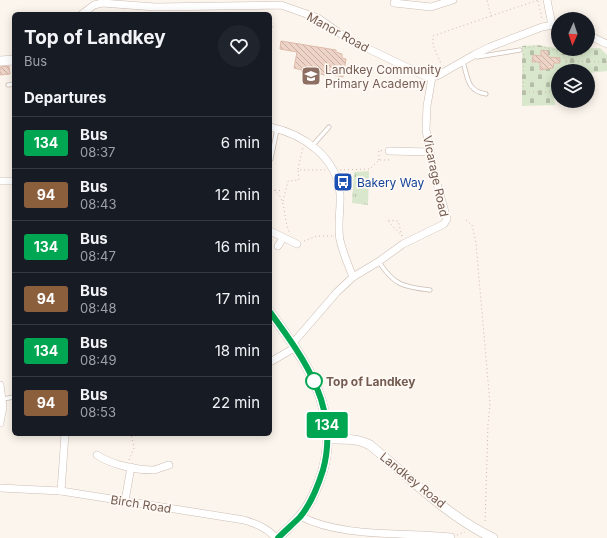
<!DOCTYPE html>
<style>
body{margin:0;font-family:Inter,sans-serif;background:#20242c;color:#f1f3f6;height:100vh;display:flex;flex-direction:column;font-size:15px;white-space:nowrap}
*{box-sizing:border-box;margin:0}
p{font-size:13px;color:#9ea1a6}
.icon{flex:none;width:22px;height:22px;fill:none;stroke:currentColor;stroke-width:2;stroke-linecap:round;stroke-linejoin:round}
.map{position:relative;flex:1;overflow:hidden}
.sheet{position:absolute;left:12px;top:12px;width:260px;height:424px;display:flex;flex-direction:column;background:#171b24;border-radius:6px;box-shadow:0 2px 10px #0003}
.sheet>*{flex:none}
.badge{padding:0 8px;border-radius:3px;font-size:14px;line-height:26px}
.needle{width:26px;rotate:183deg}
.controls{position:absolute;left:551px;top:12px;display:grid;gap:8px}
.controls a{display:grid;place-items:center;width:44px;height:44px;border-radius:50%;background:#171b24;box-shadow:0 2px 10px #0003;font-size:20px}
.map>.badge{position:absolute;translate:-50% -50%;box-shadow:0 0 0 2px #fff}
h2{padding:0 12px;font-size:15px;line-height:36px}
.round{display:grid;place-items:center;flex:none;width:42px;height:42px;border-radius:21px;background:#20242c}
.head{display:flex;align-items:center;justify-content:space-between;height:68px;padding:0 12px}
h1{font-size:19px;font-weight:700;line-height:30px}
ul{padding:0;list-style:none}
li{display:flex;align-items:center;gap:12px;height:52px;padding:0 12px;border-top:1px solid #363941}
li div{flex:1}
li b{display:block;font-size:15px}
li em{font-style:normal}
li .badge{min-width:44px;font-weight:700;text-align:center}
.map>svg:first-child{display:block}
.cemetery{fill:url(#cemetery-stones)}
.park{fill:url(#park-tufts)}
.building{fill:url(#building-back-hatch);stroke:#dfbaa9}
.lines{fill:none;stroke-linecap:round;stroke-linejoin:round}
.service-casing{stroke:#cdbdb3;stroke-width:5}
.minor-casing{stroke:#cdbdb3;stroke-width:8}
.tertiary-casing{stroke:#cdbdb3;stroke-width:10}
.path{stroke:#d3b7aa;stroke-width:1;stroke-dasharray:1 3;stroke-linecap:butt}
.service{stroke:#fff;stroke-width:3.5}
.minor{stroke:#fff;stroke-width:7}
.tertiary{stroke:#fff;stroke-width:9}
.line-casing{stroke:#fff;stroke-width:9}
.line{stroke:#00a651;stroke-width:6}
.stop-dot{fill:#fff;stroke:#00a651;stroke-width:2}
.labels{text-anchor:middle;dominant-baseline:central;stroke-width:3.5;stroke-linejoin:round;paint-order:stroke}
.street-label{font-size:12px;fill:#755c51;stroke:#fef9f4}
.education-label{font-size:12px;fill:#785e54;stroke:#fef9f4;text-anchor:start}
.transit-label{font-size:12px;fill:#164399;stroke:#fef9f4;text-anchor:start}
.stop-label{font-size:12px;font-weight:bold;fill:#755c51;stroke:#fef9f4;text-anchor:start}
</style>
<div class="map">
<svg width="607" height="538" viewBox="0 0 607 538">
<defs>
<pattern id="cemetery-stones" width="16" height="16" patternUnits="userSpaceOnUse"><rect width="16" height="16" fill="#d9e8cc"/><path d="M2 7V4a2 2 0 0 1 4 0v3zM10 15v-3a2 2 0 0 1 4 0v3z" fill="#b5bfa8"/></pattern>
<pattern id="park-tufts" width="24" height="20" patternUnits="userSpaceOnUse"><rect width="24" height="20" fill="#d9e8cc"/><path d="M3 7l-1-3M5 7V3M7 7l1-3M15 17l-1-3M17 17v-4M19 17l1-3" fill="none" stroke="#b5bfa8"/></pattern>
<pattern id="building-back-hatch" width="6" height="6" patternUnits="userSpaceOnUse"><rect width="6" height="6" fill="#eed4c7"/><path d="M-1 5l2 2M0 0l6 6M5-1l2 2" fill="none" stroke="#c5afa4"/></pattern>
</defs>
<rect width="100%" height="100%" fill="#fbf5ed"/>
<path class="cemetery" d="M 537,45 L 563,49 L 600,48 L 607,55 L 607,71 L 588,73 L 588,71 L 558,71 L 558,89 L 554,96 L 555,105 L 522,106 L 522,46 Z"/>
<path class="park" d="M 369,171 L 368,205 L 352,203 L 354,172 Z"/>
<g class="building">
<path d="M 281,41 L 336,50 L 336,52 L 342,54 L 342,58 L 346,59 L 343,77 L 325,73 L 325,75 L 315,73 L 315,75 L 302,72 L 302,70 L 294,68 L 297,52 L 280,49 Z"/>
<path d="M 541,50 L 548,51 L 548,57 L 560,58 L 560,63 L 554,63 L 553,68 L 540,70 L 540,62 L 532,62 L 533,55 L 541,56 Z"/>
<path d="M 9,66 L 10,74 L 0,75 L 0,67 Z"/>
</g>
<g class="lines">
<defs>
<g id="service">
<path d="M 474,55 L 477,57 L 520,50"/>
<path d="M 463,62 C 468,78 467,91 486,94"/>
<path d="M 8,85 L 14,84"/>
<path d="M 313,145 L 329,127"/>
<path d="M 271,159 L 277,129"/>
<path d="M 379,262 C 394,285 403,287 430,290"/>
<path d="M 3,399 L 14,397"/>
</g>
<g id="minor">
<path d="M 547,0 L 552,25"/>
<path d="M 394,3 L 431,7 L 453,0"/>
<path d="M 82,14 L 94,5 L 102,3 L 155,7 L 281,5 L 318,18 L 348,39 L 427,77 L 437,76 L 474,55 L 490,47 L 542,27 L 558,24"/>
<path d="M 588,35 L 607,44"/>
<path d="M 270,127 C 303,134 337,157 340,194 C 341,209 337,225 340,240 C 343,253 348,265 353,277"/>
<path d="M 389,151 L 430,152"/>
<path d="M 0,181 L 14,181"/>
<path d="M 270,231 L 297,244"/>
<path d="M 278,246 L 283,238"/>
<path d="M 293,343 L 337,292 L 353,277 L 378,262 L 403,244 L 444,224 L 447,219 L 434,173 L 426,130 L 427,106 L 432,77"/>
<path d="M 270,362 L 296,347"/>
<path d="M 0,385 L 3,407 L 0,423"/>
<path d="M 97,455 C 112,465 136,470 154,470 C 159,469 165,466 169,465"/>
<path d="M 0,488 L 61,491 L 244,520 C 257,524 267,528 276,538"/>
<path d="M 61,491 L 65,434"/>
<path d="M 125,501 L 131,467"/>
<path d="M 300,516 C 341,538 404,532 451,537"/>
</g>
<g id="tertiary">
<path d="M 0,61 L 14,60"/>
<path d="M 270,312 C 305,360 340,408 323,470 C 318,486 311,504 300,516 C 293,524 285,531 278,538"/>
<path d="M 328,439 C 343,439 357,438 370,445 C 409,477 447,516 493,538"/>
</g>
</defs>
<use href="#service" class="service-casing"/>
<use href="#minor" class="minor-casing"/>
<use href="#tertiary" class="tertiary-casing"/>
<g class="path">
<path d="M 538,1 L 542,19"/>
<path d="M 491,16 L 538,0"/>
<path d="M 270,19 L 273,26 L 270,34"/>
<path d="M 525,48 L 538,46 L 562,52 L 566,61 L 565,71"/>
<path d="M 524,54 L 523,92 L 554,92 L 558,86"/>
<path d="M 566,61 L 607,62"/>
<path d="M 442,66 L 433,45 L 433,36 L 491,16 L 487,0"/>
<path d="M 379,160 L 379,150 L 383,151"/>
<path d="M 298,169 L 303,147"/>
<path d="M 340,170 L 370,169 L 379,160 L 389,160 L 389,158"/>
<path d="M 270,189 C 288,193 282,220 290,233"/>
<path d="M 275,190 L 283,191"/>
<path d="M 283,201 L 288,181 L 299,180 L 298,170 L 325,170"/>
<path d="M 466,220 L 472,225 L 476,243 L 490,404 L 488,424 L 485,524"/>
<path d="M 402,236 L 398,221 L 387,220 L 402,236"/>
<path d="M 304,241 L 317,236 L 332,236"/>
<path d="M 129,460 L 134,448 L 131,434"/>
<path d="M 457,535 L 465,532"/>
</g>
<use href="#service" class="service"/>
<use href="#minor" class="minor"/>
<use href="#tertiary" class="tertiary"/>
</g>
<g class="lines">
<defs>
<path id="line" d="M 270,312 C 305,360 340,408 323,470 C 318,486 311,504 300,517 C 293,524 285,531 278,538"/>
</defs>
<use href="#line" class="line-casing"/>
<use href="#line" class="line"/>
</g>
<defs>
<symbol id="school-square" viewBox="-11 -11 22 22"><rect x="-9" y="-9" width="18" height="18" rx="4" fill="#8d6e63" stroke="#fef9f4"/><path d="M0-5L7-2L0 1L-7-2ZM-4 1L0 2.5L4 1V4Q0 6-4 4Z" fill="#fff"/></symbol>
<symbol id="bus-square" viewBox="-11 -11 22 22"><rect x="-9" y="-9" width="18" height="18" rx="4" fill="#1a4fb4" stroke="#fef9f4"/><path d="M-5-6H5V4H4V6H2V4H-2V6H-4V4H-5ZM-3.5-4V0h7V-4ZM-3.5 1.2v1.5H-2V1.2ZM2 1.2v1.5H3.5V1.2Z" fill="#fff"/></symbol>
</defs>
<g fill-rule="evenodd">
<use href="#school-square" x="300" y="65" width="22" height="22"/>
<use href="#bus-square" x="332" y="171" width="22" height="22"/>
</g>
<circle class="stop-dot" cx="314" cy="381" r="8"/>
<g class="labels">
<g class="street-label">
<text transform="translate(338 32) rotate(29)">Manor Road</text>
<text transform="translate(436 176) rotate(78)">Vicarage Road</text>
<text transform="translate(413 480) rotate(39)">Landkey Road</text>
<text transform="translate(141 504) rotate(9)">Birch Road</text>
</g>
<g class="education-label">
<text x="325" y="69">Landkey Community<tspan x="325" dy="14">Primary Academy</tspan></text>
</g>
<g class="transit-label">
<text x="357" y="182">Bakery Way</text>
</g>
<g class="stop-label">
<text x="326" y="381">Top of Landkey</text>
</g>
</g>
</svg>
<div class="controls">
<a><svg class="needle" viewBox="-14 -14 28 28"><path d="M0-13l5 13h-10z" fill="#e53935"/><path d="M0 13l5-13h-10z" fill="#9ea1a6"/></svg></a>
<a><svg class="icon" aria-label="layers" viewBox="0 0 24 24"><path d="M12 4l9 5-9 5-9-5zM3 14l9 5 9-5"/></svg></a>
</div>
<b class="badge" style="left:327px;top:425px;background:#00a651;color:#fff">134</b>
<section class="sheet">
<div class="head"><div><h1>Top of Landkey</h1><p>Bus</p></div><a class="round"><svg class="icon" aria-label="heart" viewBox="0 0 24 24"><path d="M12 20l-8-8c-3-5 5-10 8-4 3-6 11-1 8 4z"/></svg></a></div>
<h2>Departures</h2>
<ul>
<li><span class="badge" style="background:#00a651;color:#fff">134</span><div><b>Bus</b><p>08:37</p></div><em>6 min</em></li>
<li><span class="badge" style="background:#8b5e3c;color:#fff">94</span><div><b>Bus</b><p>08:43</p></div><em>12 min</em></li>
<li><span class="badge" style="background:#00a651;color:#fff">134</span><div><b>Bus</b><p>08:47</p></div><em>16 min</em></li>
<li><span class="badge" style="background:#8b5e3c;color:#fff">94</span><div><b>Bus</b><p>08:48</p></div><em>17 min</em></li>
<li><span class="badge" style="background:#00a651;color:#fff">134</span><div><b>Bus</b><p>08:49</p></div><em>18 min</em></li>
<li><span class="badge" style="background:#8b5e3c;color:#fff">94</span><div><b>Bus</b><p>08:53</p></div><em>22 min</em></li>
</ul>
</section>
</div>
